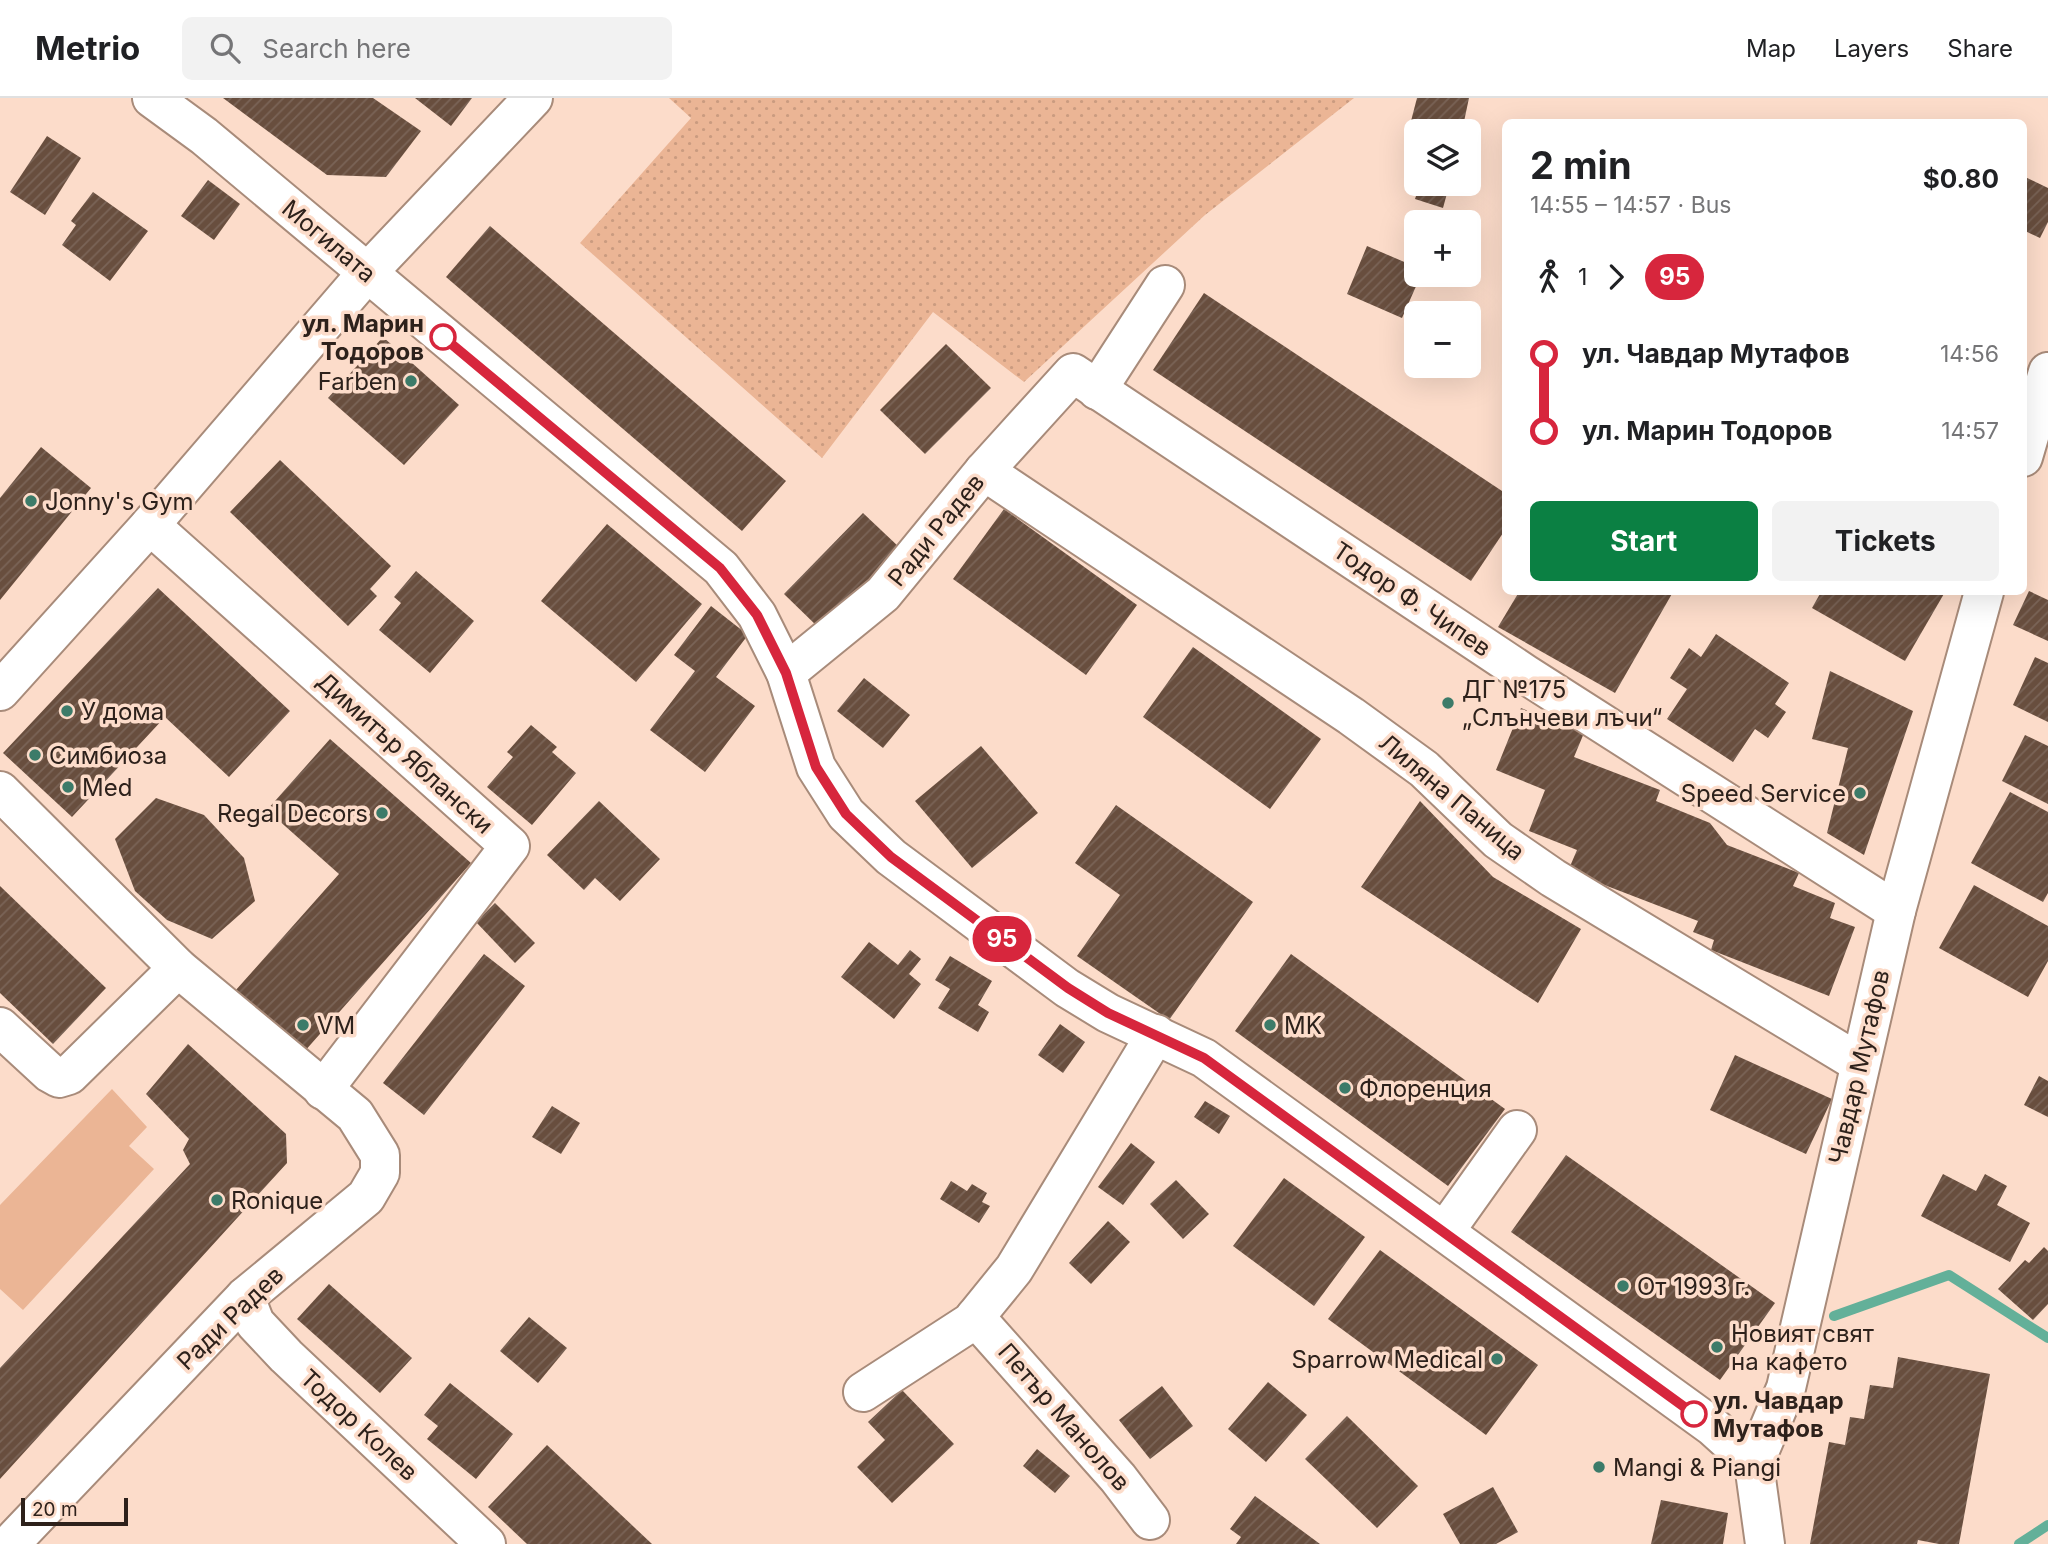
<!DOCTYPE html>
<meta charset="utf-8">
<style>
body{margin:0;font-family:Inter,sans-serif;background:#f2f2f2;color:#202124;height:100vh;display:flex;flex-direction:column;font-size:26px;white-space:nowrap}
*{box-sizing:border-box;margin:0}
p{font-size:23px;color:#757577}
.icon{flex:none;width:38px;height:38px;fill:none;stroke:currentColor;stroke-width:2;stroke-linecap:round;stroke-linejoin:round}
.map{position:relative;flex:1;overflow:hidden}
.drawer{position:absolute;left:1502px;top:21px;width:525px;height:476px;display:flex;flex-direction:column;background:#fff;border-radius:10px;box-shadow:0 7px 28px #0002}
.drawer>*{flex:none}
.badge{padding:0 14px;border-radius:23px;font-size:24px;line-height:46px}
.fabs{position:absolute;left:1404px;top:21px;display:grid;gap:14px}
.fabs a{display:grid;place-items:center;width:77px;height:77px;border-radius:10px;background:#fff;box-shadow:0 7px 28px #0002;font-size:35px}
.scale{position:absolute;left:21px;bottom:18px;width:107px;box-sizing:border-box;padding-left:7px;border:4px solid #2d211b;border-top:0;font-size:19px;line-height:24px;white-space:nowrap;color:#2d211b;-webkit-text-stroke:5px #fcdcca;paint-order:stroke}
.map>.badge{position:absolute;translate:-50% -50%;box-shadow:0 0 0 4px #fff}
.legs{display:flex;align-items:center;gap:10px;height:77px;padding:0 28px;font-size:23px}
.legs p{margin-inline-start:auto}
.head{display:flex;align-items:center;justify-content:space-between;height:119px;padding:0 28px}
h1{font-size:38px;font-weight:700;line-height:52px}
.button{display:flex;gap:14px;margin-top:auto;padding:14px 28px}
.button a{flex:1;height:80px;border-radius:10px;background:#0b8043;color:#fff;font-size:28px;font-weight:700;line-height:80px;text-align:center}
.button a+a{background:#f2f2f2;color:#202124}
ul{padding:0 28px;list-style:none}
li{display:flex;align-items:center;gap:24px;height:77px;font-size:26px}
li i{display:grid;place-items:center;width:10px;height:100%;margin:0 9px;background:currentColor}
li i::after{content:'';width:18px;height:18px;margin:-9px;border:5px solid;border-radius:50%;background:#fff}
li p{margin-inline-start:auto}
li:first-child i{background:linear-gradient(#0000 50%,currentColor 0)}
li:last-child i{background:linear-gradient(currentColor 50%,#0000 0)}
header{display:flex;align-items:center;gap:42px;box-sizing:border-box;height:98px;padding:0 35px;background:#fff;border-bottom:2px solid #e0e0e0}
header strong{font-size:33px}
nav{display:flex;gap:38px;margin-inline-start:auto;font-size:24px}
.search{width:490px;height:63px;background:#f2f2f2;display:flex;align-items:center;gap:18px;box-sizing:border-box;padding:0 24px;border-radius:10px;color:#757577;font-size:26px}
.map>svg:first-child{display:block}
.grass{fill:url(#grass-dots)}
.park{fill:#ebb595}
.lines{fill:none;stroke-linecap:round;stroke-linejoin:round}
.stream{stroke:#63b099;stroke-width:10}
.building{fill:url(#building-hatch)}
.minor-casing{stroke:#a88b7a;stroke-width:42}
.minor{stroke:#fff;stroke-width:38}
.line-1-casing{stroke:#fff;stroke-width:16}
.line-1{stroke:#d7263d;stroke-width:10}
.stop-1-dot{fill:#fff;stroke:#d7263d;stroke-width:3.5}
.poi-dot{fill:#3c7b69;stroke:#fcdcca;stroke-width:2.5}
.labels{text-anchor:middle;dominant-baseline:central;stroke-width:7;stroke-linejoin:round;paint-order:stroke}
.street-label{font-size:24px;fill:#2d211b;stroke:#fcdcca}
.stop-label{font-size:24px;font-weight:bold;fill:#2d211b;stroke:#fcdcca;text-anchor:end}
.poi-label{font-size:24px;fill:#2d211b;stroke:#fcdcca;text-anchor:start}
</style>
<header>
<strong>Metrio</strong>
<div class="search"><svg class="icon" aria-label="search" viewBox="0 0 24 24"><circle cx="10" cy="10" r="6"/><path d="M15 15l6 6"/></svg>Search here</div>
<nav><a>Map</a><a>Layers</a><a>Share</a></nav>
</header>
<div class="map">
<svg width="2048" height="1446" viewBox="0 0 2048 1446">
<defs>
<pattern id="grass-dots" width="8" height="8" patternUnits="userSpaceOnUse" patternTransform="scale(1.75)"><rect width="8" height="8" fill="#ebb595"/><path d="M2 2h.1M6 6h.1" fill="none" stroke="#ca9b80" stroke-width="1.8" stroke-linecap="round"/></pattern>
<pattern id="building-hatch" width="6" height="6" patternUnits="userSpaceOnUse" patternTransform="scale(1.75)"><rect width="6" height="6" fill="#684e3e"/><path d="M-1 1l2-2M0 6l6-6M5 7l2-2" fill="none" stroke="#7a6457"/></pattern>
</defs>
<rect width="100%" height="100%" fill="#fcdcca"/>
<path class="grass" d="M 669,0 L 1354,0 L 1205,117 L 1024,284 L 933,214 L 822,360 L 580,145 L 691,20 Z"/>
<path class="park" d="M 112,991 L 147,1029 L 129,1048 L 154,1071 L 23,1212 L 0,1191 L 0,1107 Z"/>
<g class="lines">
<g class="stream">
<path d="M 1834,1218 L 1949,1177 L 2048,1240"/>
<path d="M 2019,1446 L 2048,1427"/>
</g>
</g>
<g class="building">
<path d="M 223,0 L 373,0 L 421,33 L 386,79 L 327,77 Z"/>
<path d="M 415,0 L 472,0 L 451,28 Z"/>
<path d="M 1417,0 L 1469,0 L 1462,33 L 1411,23 Z"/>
<path d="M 47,38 L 81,60 L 45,117 L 10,94 Z"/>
<path d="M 2023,78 L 2048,90 L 2048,124 L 2040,140 L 2023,132 Z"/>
<path d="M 208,82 L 240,106 L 214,142 L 181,118 Z"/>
<path d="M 1420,86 L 1440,86 L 1449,88 L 1443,110 L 1415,101 Z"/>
<path d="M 93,94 L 148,133 L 110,183 L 62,147 L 76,127 L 71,123 Z"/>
<path d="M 490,128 L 786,383 L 742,433 L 446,179 Z"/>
<path d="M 1367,148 L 1416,169 L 1416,177 L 1421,177 L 1402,220 L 1347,196 Z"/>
<path d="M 1204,195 L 1505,395 L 1505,432 L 1471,483 L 1153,272 Z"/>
<path d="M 383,239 L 459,307 L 404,367 L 328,300 Z"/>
<path d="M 946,246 L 991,290 L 925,356 L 880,312 Z"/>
<path d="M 41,349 L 91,390 L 0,502 L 0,400 Z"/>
<path d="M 280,362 L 391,468 L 370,491 L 377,498 L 348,528 L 230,414 Z"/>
<path d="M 1004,411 L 1137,507 L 1086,577 L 953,481 Z"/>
<path d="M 863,415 L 900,450 L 820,531 L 784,496 Z"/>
<path d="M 607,426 L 702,506 L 636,584 L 541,503 Z"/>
<path d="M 416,473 L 474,523 L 430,575 L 379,532 L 401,505 L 394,499 Z"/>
<path d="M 158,490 L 290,613 L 229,679 L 165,619 L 72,719 L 3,655 Z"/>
<path d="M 2029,493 L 2048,502 L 2048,543 L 2013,527 Z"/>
<path d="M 1519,494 L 1673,494 L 1615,595 L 1498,529 Z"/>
<path d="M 1821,494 L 1945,494 L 1905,563 L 1812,510 Z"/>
<path d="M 711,508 L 748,537 L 716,579 L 755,608 L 705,674 L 650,632 L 695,573 L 674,557 Z"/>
<path d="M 1716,536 L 1789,585 L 1775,606 L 1786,614 L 1768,640 L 1755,631 L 1733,664 L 1667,621 L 1687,591 L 1670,580 L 1689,550 L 1701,559 Z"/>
<path d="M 1193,549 L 1321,641 L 1270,711 L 1143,619 Z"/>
<path d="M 2035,559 L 2048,565 L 2048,624 L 2013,607 Z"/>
<path d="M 1830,573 L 1913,613 L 1864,757 L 1827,735 L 1848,650 L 1812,641 Z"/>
<path d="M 864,580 L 910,617 L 883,650 L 837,613 Z"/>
<path d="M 1521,610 L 1584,635 L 1574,659 L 1660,692 L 1656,703 L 1710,725 L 1727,747 L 1799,775 L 1793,788 L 1835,805 L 1830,820 L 1855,829 L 1829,898 L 1711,852 L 1714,842 L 1693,834 L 1698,823 L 1568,773 L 1577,752 L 1529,733 L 1545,692 L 1496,672 Z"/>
<path d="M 531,627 L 557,649 L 552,654 L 576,675 L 532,727 L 487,689 L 513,659 L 507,654 Z"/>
<path d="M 2025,637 L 2048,648 L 2048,706 L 2002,683 Z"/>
<path d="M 330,641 L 471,765 L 304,954 L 235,893 L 339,776 L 267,712 Z"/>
<path d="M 981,648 L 1038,715 L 972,770 L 915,703 Z"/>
<path d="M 2010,694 L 2048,714 L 2048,795 L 2043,804 L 1971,765 Z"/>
<path d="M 156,700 L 204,717 L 244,760 L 255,803 L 212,841 L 167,822 L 135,793 L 115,741 Z"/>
<path d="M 599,703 L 660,761 L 620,803 L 595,780 L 584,792 L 547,757 Z"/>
<path d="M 1420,703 L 1493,779 L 1581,831 L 1538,905 L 1361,789 Z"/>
<path d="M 1116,707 L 1253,804 L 1169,922 L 1077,858 L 1120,797 L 1075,765 Z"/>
<path d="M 1974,787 L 2048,828 L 2048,863 L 2028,899 L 1939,850 Z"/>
<path d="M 0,788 L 106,890 L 53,946 L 0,895 Z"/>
<path d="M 495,805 L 535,845 L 515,865 L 476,824 Z"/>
<path d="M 869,844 L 898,867 L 910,852 L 921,861 L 909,876 L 921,886 L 894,921 L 841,879 Z"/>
<path d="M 484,856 L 525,888 L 424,1017 L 383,985 Z"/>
<path d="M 1291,856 L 1505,1011 L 1448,1088 L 1235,933 Z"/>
<path d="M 950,858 L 992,883 L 978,907 L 989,914 L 978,934 L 938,910 L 950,891 L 935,882 Z"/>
<path d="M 1060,926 L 1085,944 L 1063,975 L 1038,957 Z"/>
<path d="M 188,946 L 286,1036 L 287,1065 L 0,1381 L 0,1270 L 190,1066 L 183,1052 L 189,1041 L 146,996 Z"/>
<path d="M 1735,957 L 1832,1001 L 1806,1056 L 1710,1012 Z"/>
<path d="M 2039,978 L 2048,983 L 2048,1019 L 2024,1007 Z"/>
<path d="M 1205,1003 L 1230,1018 L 1219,1036 L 1194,1019 Z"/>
<path d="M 552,1008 L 580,1025 L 561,1056 L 532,1039 Z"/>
<path d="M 1131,1045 L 1155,1064 L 1123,1107 L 1098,1089 Z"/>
<path d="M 1566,1057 L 1775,1205 L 1720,1282 L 1511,1134 Z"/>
<path d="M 1943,1076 L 1976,1093 L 1985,1076 L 2007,1088 L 1997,1107 L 2030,1125 L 2010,1164 L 1921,1118 Z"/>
<path d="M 1284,1080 L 1365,1139 L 1314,1208 L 1233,1148 Z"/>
<path d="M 1176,1082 L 1209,1116 L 1183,1141 L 1150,1106 Z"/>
<path d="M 951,1083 L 967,1093 L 972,1086 L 987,1095 L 982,1104 L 990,1108 L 979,1125 L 940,1101 Z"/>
<path d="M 1108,1123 L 1130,1144 L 1091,1186 L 1069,1165 Z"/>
<path d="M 2044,1149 L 2048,1153 L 2048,1206 L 2033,1222 L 1998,1191 L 2025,1162 L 2029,1165 Z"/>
<path d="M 1380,1152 L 1538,1267 L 1486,1337 L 1328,1221 Z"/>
<path d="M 329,1186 L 412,1260 L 380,1295 L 297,1221 Z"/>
<path d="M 529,1219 L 567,1250 L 538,1285 L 500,1253 Z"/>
<path d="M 1898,1259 L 1990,1276 L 1959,1446 L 1939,1446 L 1918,1442 L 1917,1446 L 1810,1446 L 1829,1344 L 1845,1347 L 1850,1319 L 1864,1321 L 1870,1287 L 1893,1290 Z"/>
<path d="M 1268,1284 L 1307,1317 L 1266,1364 L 1228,1331 Z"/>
<path d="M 450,1285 L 513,1336 L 476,1381 L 427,1341 L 438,1328 L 424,1317 Z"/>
<path d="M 1162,1288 L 1193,1328 L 1150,1361 L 1119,1322 Z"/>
<path d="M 902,1292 L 954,1346 L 892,1405 L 857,1369 L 885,1342 L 868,1324 Z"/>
<path d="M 1347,1318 L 1418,1388 L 1377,1430 L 1305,1361 Z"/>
<path d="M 547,1347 L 652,1446 L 527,1446 L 488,1409 Z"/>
<path d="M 1037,1351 L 1070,1378 L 1055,1395 L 1023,1368 Z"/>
<path d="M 1493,1389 L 1518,1434 L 1496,1446 L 1460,1446 L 1443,1416 Z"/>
<path d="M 1255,1398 L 1320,1446 L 1236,1446 L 1241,1439 L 1230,1431 Z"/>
<path d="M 1661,1402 L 1728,1415 L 1723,1446 L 1651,1446 Z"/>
</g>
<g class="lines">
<defs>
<g id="minor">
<path d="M 152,0 L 204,38 L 721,470 L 757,517 L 786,575 L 816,669 L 846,716 L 891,759 L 1067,890 L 1108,915 L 1204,960 L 1712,1328 L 1754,1366"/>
<path d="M 1097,292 L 1165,187"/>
<path d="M 2023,359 L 2048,274"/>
<path d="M 984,373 L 1351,618 L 1424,671 L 1498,742 L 1553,780 L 1859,965"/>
<path d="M 150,427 L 510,748 L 323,992"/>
<path d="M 786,575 L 883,496 L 984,373 L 1073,275 L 1525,576 L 1896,813"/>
<path d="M 0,593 L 150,427 L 367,175 L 533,0"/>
<path d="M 0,693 L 178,870 L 355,1017 L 380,1057 L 380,1075 L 366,1099 L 245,1199 L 10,1446"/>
<path d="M 0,929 L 50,975 L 59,980 L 69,977 L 178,870"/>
<path d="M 1445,1133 L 1517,1032"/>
<path d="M 245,1199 L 255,1225 L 286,1258 L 486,1446"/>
<path d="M 975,1219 L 1118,1380 L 1150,1422"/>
<path d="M 863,1294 L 971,1224 L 975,1219 L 1014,1171 L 1156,936"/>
<path d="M 1765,1446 L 1754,1366 L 1786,1290 L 1896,813 L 1984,494"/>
</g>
</defs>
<use href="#minor" class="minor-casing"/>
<use href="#minor" class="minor"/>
</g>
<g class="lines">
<defs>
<path id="line-1" d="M 443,239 L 720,470 L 757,517 L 786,575 L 816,669 L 846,716 L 891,759 L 1068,890 L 1108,915 L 1204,960 L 1694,1316"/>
</defs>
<use href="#line-1" class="line-1-casing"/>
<use href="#line-1" class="line-1"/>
</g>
<g class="stop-1-dot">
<circle cx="443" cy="239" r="12"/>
<circle cx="1694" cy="1316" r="12"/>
</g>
<g class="poi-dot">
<circle cx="411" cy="283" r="7"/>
<circle cx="31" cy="403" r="7"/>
<circle cx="1448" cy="605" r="7"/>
<circle cx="67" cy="613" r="7"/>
<circle cx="35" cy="657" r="7"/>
<circle cx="68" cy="689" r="7"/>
<circle cx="1860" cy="695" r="7"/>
<circle cx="382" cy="715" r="7"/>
<circle cx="303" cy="927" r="7"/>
<circle cx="1270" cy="927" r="7"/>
<circle cx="1345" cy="990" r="7"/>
<circle cx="217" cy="1102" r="7"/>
<circle cx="1623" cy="1188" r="7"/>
<circle cx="1717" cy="1249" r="7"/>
<circle cx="1497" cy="1261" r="7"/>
<circle cx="1599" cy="1369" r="7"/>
</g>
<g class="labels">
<g class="street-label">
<text transform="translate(329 143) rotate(40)">Могилата</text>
<text transform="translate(936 432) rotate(-51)">Ради Радев</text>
<text transform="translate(1412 501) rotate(34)">Тодор Ф. Чипев</text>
<text transform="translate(405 655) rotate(42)">Димитър Яблански</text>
<text transform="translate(1452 699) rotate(40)">Лиляна Паница</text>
<text transform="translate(1859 969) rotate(-77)">Чавдар Мутафов</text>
<text transform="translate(230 1220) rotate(-44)">Ради Радев</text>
<text transform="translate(1064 1319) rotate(49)">Петър Манолов</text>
<text transform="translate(359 1327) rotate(43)">Тодор Колев</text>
</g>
<g class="stop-label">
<text x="424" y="225">ул. Марин<tspan x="424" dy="28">Тодоров</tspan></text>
<text x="1713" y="1302" text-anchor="start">ул. Чавдар<tspan x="1713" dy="28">Мутафов</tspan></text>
</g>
<g class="poi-label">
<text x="397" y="283" text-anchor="end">Farben</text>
<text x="45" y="403">Jonny's Gym</text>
<text x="1462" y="591">ДГ №175<tspan x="1462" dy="28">„Слънчеви лъчи“</tspan></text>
<text x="81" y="613">У дома</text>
<text x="49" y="657">Симбиоза</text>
<text x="82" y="689">Med</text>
<text x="1846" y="695" text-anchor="end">Speed Service</text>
<text x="368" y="715" text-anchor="end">Regal Decors</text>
<text x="317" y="927">VM</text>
<text x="1284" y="927">MK</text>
<text x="1359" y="990">Флоренция</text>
<text x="231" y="1102">Ronique</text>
<text x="1637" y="1188">От 1993 г.</text>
<text x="1731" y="1235">Новият свят<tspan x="1731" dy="28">на кафето</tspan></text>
<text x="1483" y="1261" text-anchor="end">Sparrow Medical</text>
<text x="1613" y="1369">Mangi &amp; Piangi</text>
</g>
</g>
</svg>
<div class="fabs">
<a><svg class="icon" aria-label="layers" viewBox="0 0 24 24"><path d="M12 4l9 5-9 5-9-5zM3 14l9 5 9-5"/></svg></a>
<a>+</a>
<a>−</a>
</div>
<div class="scale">20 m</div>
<b class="badge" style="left:1002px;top:841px;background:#d7263d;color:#fff">95</b>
<section class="drawer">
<div class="head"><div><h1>2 min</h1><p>14:55 – 14:57 · Bus</p></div><b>$0.80</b></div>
<div class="legs"><svg class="icon" aria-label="walk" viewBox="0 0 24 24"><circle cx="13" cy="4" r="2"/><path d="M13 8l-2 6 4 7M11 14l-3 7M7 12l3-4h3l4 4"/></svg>1<svg class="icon" aria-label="forward" viewBox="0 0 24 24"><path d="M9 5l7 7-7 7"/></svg><b class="badge" style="background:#d7263d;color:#fff">95</b></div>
<ul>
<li><i style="color:#d7263d"></i><b>ул. Чавдар Мутафов</b><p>14:56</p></li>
<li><i style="color:#d7263d"></i><b>ул. Марин Тодоров</b><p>14:57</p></li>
</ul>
<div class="button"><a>Start</a><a>Tickets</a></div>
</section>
</div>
